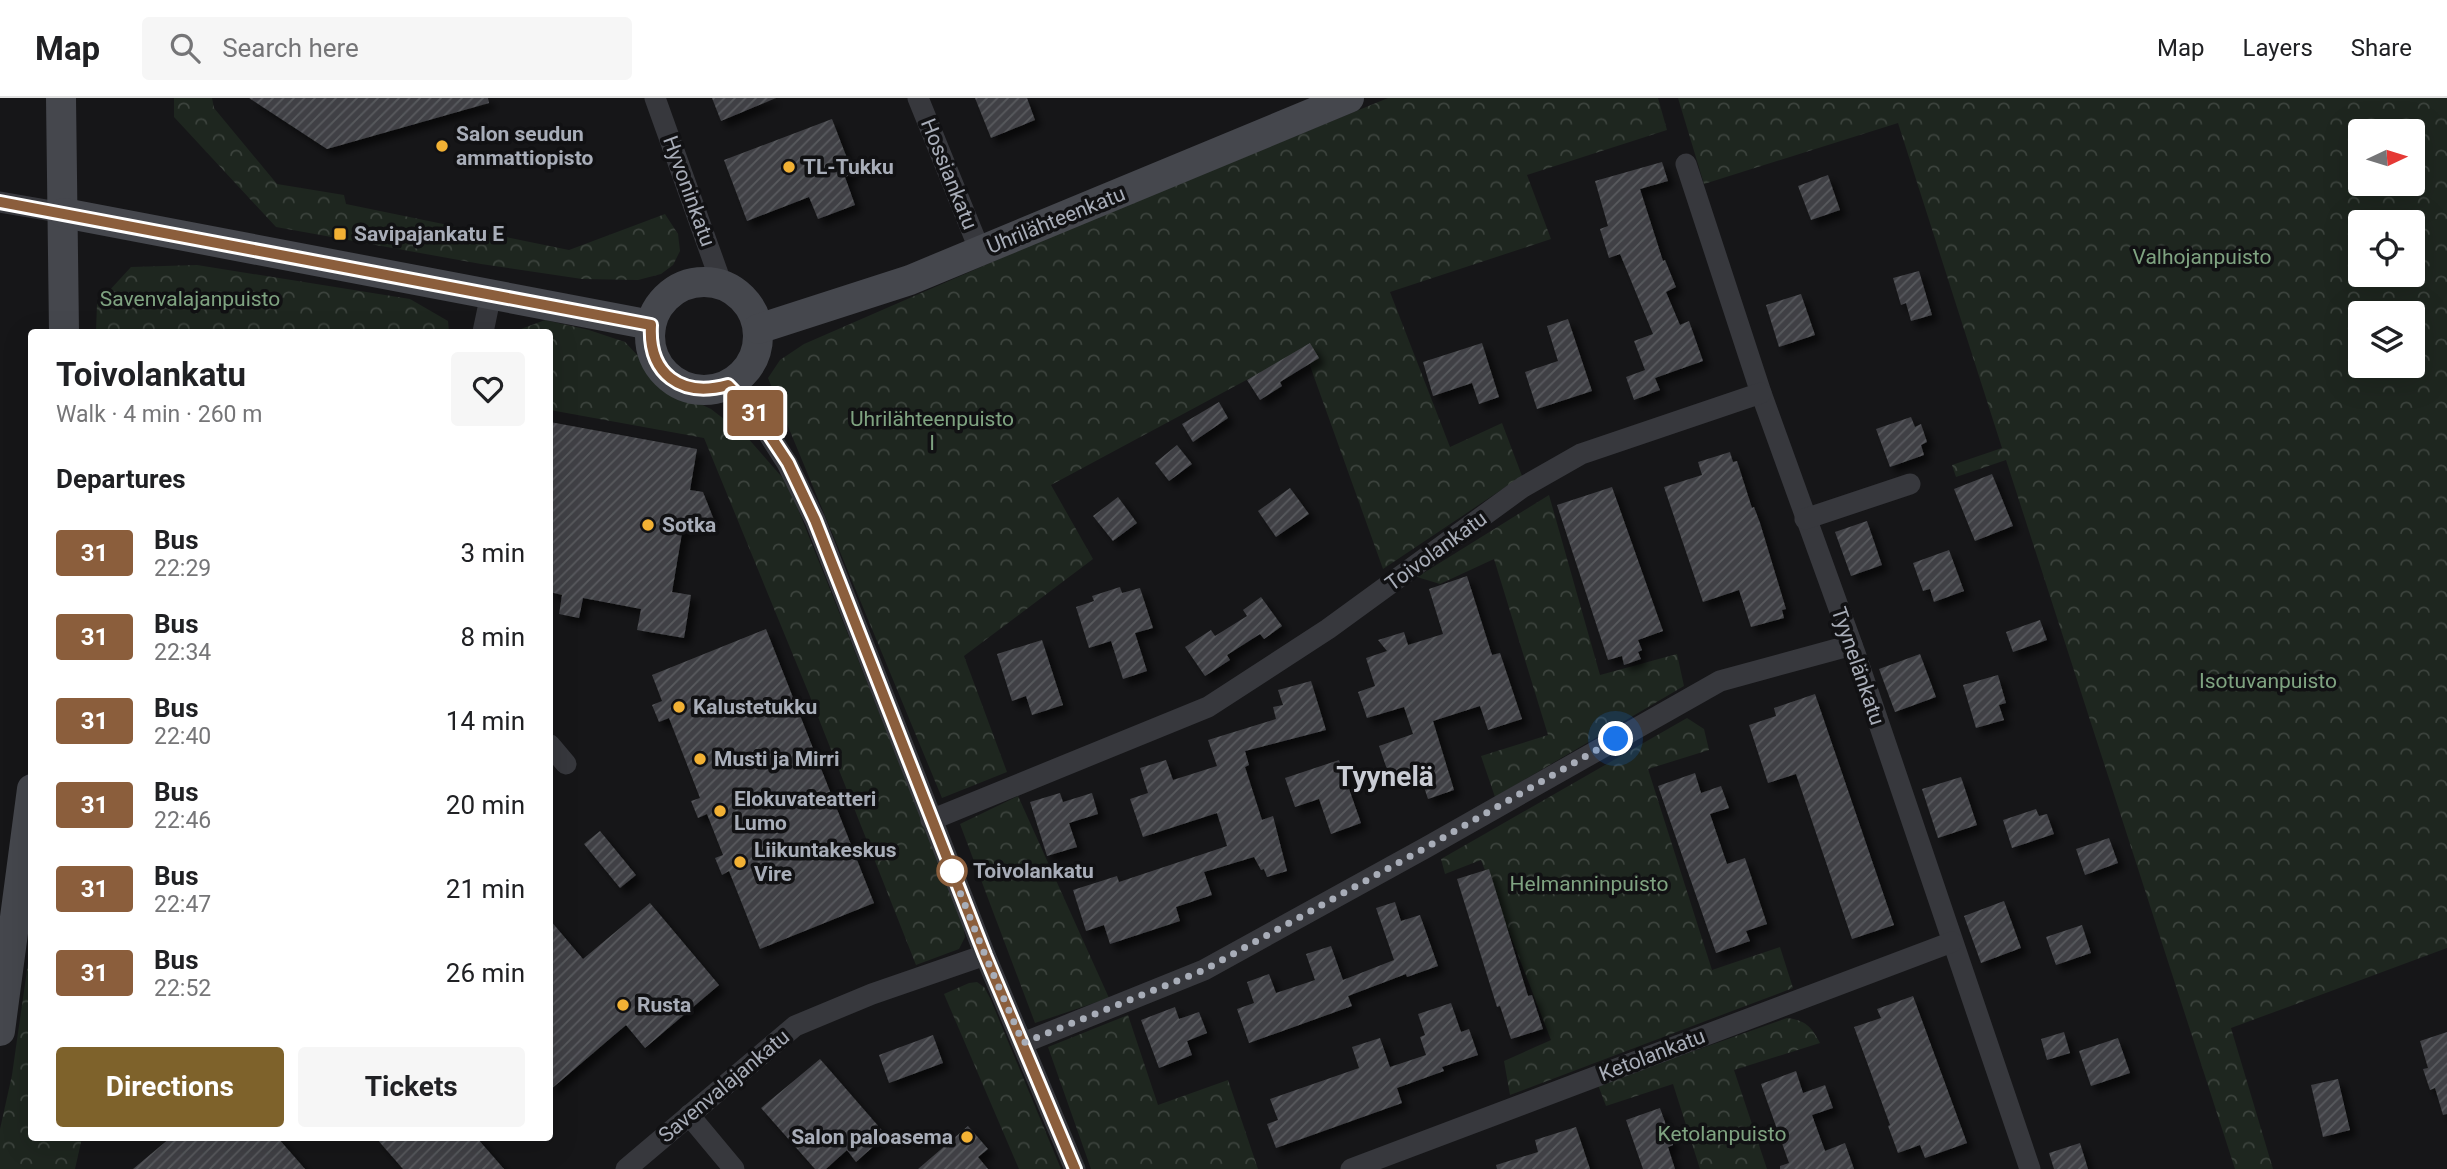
<!DOCTYPE html>
<meta charset="utf-8">
<style>
body{margin:0;font-family:Roboto,sans-serif;background:#f6f6f6;color:#202124;height:100vh;display:flex;flex-direction:column;font-size:26px;white-space:nowrap}
*{box-sizing:border-box;margin:0}
p{font-size:23px;color:#757577}
.icon{flex:none;width:38px;height:38px;fill:none;stroke:currentColor;stroke-width:2;stroke-linecap:round;stroke-linejoin:round}
.map{position:relative;flex:1;overflow:hidden}
.sheet{position:absolute;left:28px;top:231px;width:525px;height:812px;display:flex;flex-direction:column;background:#fff;border-radius:7px;box-shadow:0 7px 28px #0002}
.sheet>*{flex:none}
.badge{padding:0 14px;border-radius:5px;font-size:24px;line-height:46px}
.needle{width:46px;rotate:86deg}
.tools{position:absolute;left:2348px;top:21px;display:grid;gap:14px}
.tools a{display:grid;place-items:center;width:77px;height:77px;border-radius:7px;background:#fff;box-shadow:0 7px 28px #0002;font-size:35px}
.you{position:absolute;width:35px;height:35px;margin:-18px;border:5px solid #fff;border-radius:50%;background:#1a73e8;box-shadow:0 0 0 10px #1a73e833}
.map>.badge{position:absolute;translate:-50% -50%;box-shadow:0 0 0 4px #fff}
h2{padding:0 28px;font-size:26px;line-height:63px}
.round{display:grid;place-items:center;flex:none;width:74px;height:74px;border-radius:7px;background:#f6f6f6}
.summary{display:flex;align-items:center;justify-content:space-between;height:119px;padding:0 28px}
h1{font-size:33px;font-weight:700;line-height:52px}
.action{display:flex;gap:14px;margin-top:auto;padding:14px 28px}
.action a{flex:1;height:80px;border-radius:7px;background:#7e622b;color:#fff;font-size:28px;font-weight:700;line-height:80px;text-align:center}
.action a+a{background:#f6f6f6;color:#202124}
ul{padding:0;list-style:none}
li{display:flex;align-items:center;gap:21px;height:84px;padding:0 28px}
li div{flex:1}
li b{display:block;font-size:26px}
li em{font-style:normal}
li .badge{min-width:77px;font-weight:700;text-align:center}
header{display:flex;align-items:center;gap:42px;box-sizing:border-box;height:98px;padding:0 35px;background:#fff;border-bottom:2px solid #e0e0e0}
header strong{font-size:33px}
nav{display:flex;gap:38px;margin-inline-start:auto;font-size:24px}
.search{width:490px;height:63px;background:#f6f6f6;display:flex;align-items:center;gap:18px;box-sizing:border-box;padding:0 24px;border-radius:7px;color:#757577;font-size:26px}
.map>svg:first-child{display:block}
.forest{fill:url(#forest-crowns);fill-rule:evenodd}
.building{fill:url(#building-hatch);filter:url(#shadow)}
.lines{fill:none;stroke-linecap:round;stroke-linejoin:round}
.street{stroke:#37383d;stroke-width:21}
.secondary{stroke:#45474d;stroke-width:30}
.line-casing{stroke:#fff;stroke-width:16}
.line{stroke:#8b5e3c;stroke-width:10}
.walk{stroke:#a8adb8;stroke-width:7;stroke-dasharray:0 12.6}
.poi-dot{fill:#f2b134;stroke:#111113;stroke-width:2.5}
.stop-dot{fill:#fff;stroke:#8b5e3c;stroke-width:3.5}
.labels{text-anchor:middle;dominant-baseline:central;stroke-width:7;stroke-linejoin:round;paint-order:stroke}
.poi-label{font-size:21px;font-weight:bold;fill:#a8adb8;stroke:#111113;text-anchor:start}
.street-label{font-size:21px;fill:#a8adb8;stroke:#111113}
.park-label{font-size:21px;fill:#7fa381;stroke:#111113}
.stop-label{font-size:21px;font-weight:bold;fill:#a8adb8;stroke:#111113;text-anchor:start}
.district-label{font-size:28px;font-weight:bold;fill:#c9ccd4;stroke:#111113}
</style>
<header>
<strong>Map</strong>
<div class="search"><svg class="icon" aria-label="search" viewBox="0 0 24 24"><circle cx="10" cy="10" r="6"/><path d="M15 15l6 6"/></svg>Search here</div>
<nav><a>Map</a><a>Layers</a><a>Share</a></nav>
</header>
<div class="map">
<svg width="2447" height="1071" viewBox="0 0 2447 1071">
<defs>
<pattern id="forest-crowns" width="20" height="18" patternUnits="userSpaceOnUse" patternTransform="scale(1.75)"><rect width="20" height="18" fill="#1e261f"/><path d="M2 6a3 3 0 1 1 6 0M12 15a3 3 0 1 1 6 0" fill="none" stroke="#3c433d"/></pattern>
<pattern id="building-hatch" width="6" height="6" patternUnits="userSpaceOnUse" patternTransform="scale(1.75)"><rect width="6" height="6" fill="#404145"/><path d="M-1 1l2-2M0 6l6-6M5 7l2-2" fill="none" stroke="#595a5e"/></pattern>
<filter id="shadow"><feDropShadow dx="6" dy="6" stdDeviation="3.5" flood-color="#0009"/></filter>
</defs>
<rect width="100%" height="100%" fill="#161618"/>
<g class="forest">
<path d="M 174,0 L 212,0 L 214,10 L 277,86 L 344,97 L 346,106 L 569,152 L 665,116 L 678,136 L 680,153 L 673,167 L 661,176 L 638,182 L 582,181 L 481,166 L 276,129 L 174,19 Z"/>
<path d="M 1388,0 L 1658,0 L 1667,32 L 1527,77 L 1551,141 L 1390,194 L 1450,349 L 1502,325 L 1522,378 L 1383,471 L 1304,251 L 1051,387 L 1093,461 L 964,558 L 1007,674 L 942,700 L 768,280 L 780,262 L 804,246 L 1036,145 Z"/>
<path d="M 1678,0 L 2447,0 L 2447,850 L 2231,930 L 2273,1071 L 2235,1071 L 2006,362 L 1956,379 L 1952,367 L 2002,350 L 1898,25 L 1704,86 ZM 2361,33 L 2413,33 L 2413,86 L 2361,86 ZM 2361,124 L 2413,124 L 2413,177 L 2361,177 ZM 2361,215 L 2413,215 L 2413,268 L 2361,268 Z"/>
<path d="M 197,167 L 410,201 L 448,223 L 449,234 L 96,234 L 97,206 L 131,169 Z"/>
<path d="M 545,222 L 589,232 L 625,244 L 669,291 L 711,311 L 746,338 L 788,386 L 963,825 L 965,839 L 959,851 L 916,867 L 809,596 L 704,340 L 550,312 L 550,234 L 513,234 Z"/>
<path d="M 1549,397 L 1600,577 L 1677,556 L 1684,588 L 1495,699 L 1481,658 L 1548,637 L 1494,461 L 1440,486 L 1417,479 Z"/>
<path d="M 1687,620 L 1704,631 L 1709,652 L 1648,671 L 1712,872 L 1780,849 L 1793,890 L 1510,997 L 1504,963 L 1551,942 L 1481,762 L 1445,776 L 1441,761 Z"/>
<path d="M 1018,698 L 1109,900 L 1035,925 L 960,726 Z"/>
<path d="M 31,844 L 32,1040 L 82,1040 L 75,1071 L 0,1071 L 0,1031 L 12,977 Z"/>
<path d="M 977,884 L 984,889 L 990,900 L 1061,1071 L 1019,1071 L 944,896 L 969,885 Z"/>
<path d="M 1128,917 L 1158,1007 L 1228,982 L 1258,1071 L 1091,1071 L 1048,949 Z"/>
<path d="M 1787,920 C 1805,922 1812,929 1820,945 L 1734,972 L 1767,1071 L 1700,1071 L 1673,986 L 1606,1008 L 1598,987 Z"/>
</g>
<g class="building">
<path d="M 249,0 L 488,0 L 489,5 L 327,51 Z"/>
<path d="M 712,0 L 776,0 L 721,23 Z"/>
<path d="M 975,0 L 1027,0 L 1035,22 L 991,40 Z"/>
<path d="M 832,21 L 853,76 L 845,79 L 855,107 L 818,121 L 809,99 L 747,123 L 724,62 Z"/>
<path d="M 1662,64 L 1668,83 L 1640,91 L 1663,163 L 1665,162 L 1676,189 L 1666,194 L 1680,227 L 1689,223 L 1703,263 L 1655,280 L 1660,292 L 1634,302 L 1626,279 L 1645,272 L 1634,243 L 1653,236 L 1620,156 L 1609,160 L 1600,131 L 1608,128 L 1595,83 Z"/>
<path d="M 1828,77 L 1840,112 L 1811,122 L 1798,88 Z"/>
<path d="M 1919,173 L 1932,217 L 1911,223 L 1906,205 L 1901,207 L 1893,180 Z"/>
<path d="M 1801,196 L 1815,237 L 1779,249 L 1766,207 Z"/>
<path d="M 1568,221 L 1592,293 L 1537,311 L 1525,274 L 1558,263 L 1547,228 Z"/>
<path d="M 1310,245 L 1319,260 L 1280,284 L 1282,288 L 1260,302 L 1247,282 Z"/>
<path d="M 1482,245 L 1499,299 L 1479,306 L 1472,285 L 1433,298 L 1423,264 Z"/>
<path d="M 1219,304 L 1228,320 L 1193,344 L 1182,326 Z"/>
<path d="M 1911,319 L 1915,329 L 1921,326 L 1927,344 L 1921,347 L 1924,357 L 1890,369 L 1876,331 Z"/>
<path d="M 550,324 L 697,351 L 690,392 L 703,394 L 714,422 L 682,435 L 672,494 L 691,497 L 684,540 L 637,532 L 641,511 L 583,500 L 579,520 L 559,516 L 562,497 L 550,494 Z"/>
<path d="M 1177,347 L 1192,366 L 1169,383 L 1155,365 Z"/>
<path d="M 1730,354 L 1733,364 L 1737,363 L 1752,410 L 1754,409 L 1760,425 L 1786,511 L 1782,512 L 1784,520 L 1751,529 L 1739,492 L 1703,504 L 1664,389 L 1702,377 L 1698,364 Z"/>
<path d="M 1992,376 L 2013,428 L 1975,443 L 1954,391 Z"/>
<path d="M 1612,389 L 1663,533 L 1638,542 L 1642,552 L 1638,554 L 1641,561 L 1624,567 L 1622,558 L 1608,562 L 1557,407 Z"/>
<path d="M 1290,390 L 1309,416 L 1276,439 L 1258,413 Z"/>
<path d="M 1118,399 L 1137,425 L 1113,443 L 1093,418 Z"/>
<path d="M 1867,423 L 1882,467 L 1851,478 L 1835,434 Z"/>
<path d="M 1949,452 L 1964,493 L 1934,504 L 1930,491 L 1923,493 L 1913,465 Z"/>
<path d="M 1467,478 L 1492,557 L 1500,555 L 1522,621 L 1488,632 L 1480,608 L 1433,623 L 1454,692 L 1428,701 L 1418,671 L 1390,680 L 1379,648 L 1413,636 L 1404,609 L 1367,620 L 1358,594 L 1375,588 L 1366,560 L 1387,553 L 1378,542 L 1404,534 L 1408,547 L 1443,536 L 1429,491 Z"/>
<path d="M 1120,489 L 1122,495 L 1140,490 L 1153,530 L 1135,535 L 1147,573 L 1123,581 L 1111,543 L 1089,550 L 1076,509 L 1094,503 L 1092,498 Z"/>
<path d="M 1261,499 L 1282,528 L 1264,541 L 1260,536 L 1227,557 L 1230,562 L 1205,578 L 1185,549 L 1211,532 L 1215,538 L 1247,518 L 1243,512 Z"/>
<path d="M 2040,522 L 2047,542 L 2013,554 L 2006,534 Z"/>
<path d="M 766,531 L 874,805 L 760,851 L 729,773 L 722,777 L 715,760 L 723,757 L 707,716 L 698,720 L 691,703 L 700,700 L 669,620 L 659,624 L 652,607 L 662,603 L 652,577 Z"/>
<path d="M 1042,542 L 1063,607 L 1032,617 L 1026,598 L 1012,603 L 997,556 Z"/>
<path d="M 1920,556 L 1936,599 L 1895,614 L 1879,571 Z"/>
<path d="M 1998,577 L 2006,605 L 1999,607 L 2004,622 L 1976,630 L 1963,587 Z"/>
<path d="M 1311,583 L 1326,632 L 1245,653 L 1249,667 L 1245,669 L 1262,722 L 1273,718 L 1287,773 L 1267,779 L 1264,771 L 1261,772 L 1254,759 L 1204,774 L 1212,797 L 1176,809 L 1180,823 L 1110,846 L 1104,827 L 1086,833 L 1073,792 L 1117,778 L 1119,784 L 1227,748 L 1217,715 L 1143,739 L 1130,701 L 1148,695 L 1140,670 L 1166,662 L 1173,682 L 1217,668 L 1208,642 L 1276,621 L 1273,609 L 1283,607 L 1278,592 Z"/>
<path d="M 1815,596 L 1894,827 L 1852,841 L 1796,676 L 1768,685 L 1749,627 L 1776,618 L 1774,610 Z"/>
<path d="M 1339,662 L 1361,725 L 1331,736 L 1319,701 L 1295,709 L 1285,680 Z"/>
<path d="M 1695,675 L 1701,695 L 1721,688 L 1729,710 L 1710,716 L 1727,766 L 1745,760 L 1767,826 L 1746,833 L 1750,843 L 1716,855 L 1658,688 Z"/>
<path d="M 1961,679 L 1977,727 L 1938,740 L 1922,691 Z"/>
<path d="M 1060,695 L 1063,704 L 1092,695 L 1098,716 L 1069,725 L 1077,749 L 1047,758 L 1030,704 Z"/>
<path d="M 2036,711 L 2039,718 L 2047,716 L 2054,736 L 2012,750 L 2003,722 Z"/>
<path d="M 600,733 L 636,777 L 620,790 L 584,746 Z"/>
<path d="M 2109,740 L 2118,765 L 2085,777 L 2076,751 Z"/>
<path d="M 1489,771 L 1528,898 L 1532,897 L 1543,931 L 1511,941 L 1500,908 L 1497,909 L 1457,781 Z"/>
<path d="M 2004,803 L 2021,850 L 1981,865 L 1964,818 Z"/>
<path d="M 1395,804 L 1401,823 L 1420,817 L 1438,868 L 1407,879 L 1406,876 L 1348,898 L 1352,908 L 1249,945 L 1237,911 L 1254,905 L 1247,884 L 1269,876 L 1276,895 L 1315,882 L 1306,856 L 1331,848 L 1343,882 L 1394,862 L 1376,810 Z"/>
<path d="M 650,805 L 719,887 L 645,950 L 626,927 L 550,992 L 550,822 L 583,861 Z"/>
<path d="M 2082,827 L 2091,855 L 2056,867 L 2046,839 Z"/>
<path d="M 1913,898 L 1967,1045 L 1925,1060 L 1920,1047 L 1898,1055 L 1888,1028 L 1890,1027 L 1854,929 L 1881,920 L 1877,911 Z"/>
<path d="M 1451,905 L 1461,934 L 1469,931 L 1478,957 L 1442,969 L 1444,973 L 1397,990 L 1402,1005 L 1276,1050 L 1267,1026 L 1278,1022 L 1270,1001 L 1359,970 L 1352,949 L 1380,940 L 1390,969 L 1426,957 L 1420,939 L 1425,937 L 1418,916 Z"/>
<path d="M 1175,909 L 1179,921 L 1199,914 L 1207,935 L 1187,943 L 1192,957 L 1159,970 L 1141,922 Z"/>
<path d="M 2064,934 L 2070,955 L 2047,962 L 2041,941 Z"/>
<path d="M 2447,934 L 2447,1016 L 2443,1017 L 2435,990 L 2430,992 L 2423,971 L 2428,970 L 2420,943 Z"/>
<path d="M 933,937 L 943,965 L 889,985 L 879,957 Z"/>
<path d="M 2118,940 L 2130,975 L 2091,988 L 2079,953 Z"/>
<path d="M 820,961 L 886,1037 L 856,1064 L 847,1052 L 826,1071 L 815,1071 L 761,1010 Z"/>
<path d="M 1796,973 L 1803,995 L 1825,987 L 1833,1010 L 1812,1017 L 1825,1053 L 1845,1045 L 1854,1071 L 1780,1071 L 1780,1068 L 1789,1065 L 1761,986 Z"/>
<path d="M 2338,981 L 2350,1032 L 2323,1039 L 2311,987 Z"/>
<path d="M 1660,1010 L 1673,1047 L 1668,1049 L 1675,1071 L 1643,1071 L 1626,1022 Z"/>
<path d="M 968,1028 L 988,1051 L 978,1059 L 988,1071 L 918,1071 Z"/>
<path d="M 1576,1029 L 1590,1071 L 1497,1071 L 1496,1067 L 1538,1054 L 1535,1042 Z"/>
<path d="M 170,1040 L 278,1040 L 305,1071 L 133,1071 Z"/>
<path d="M 376,1040 L 477,1040 L 504,1071 L 403,1071 Z"/>
<path d="M 2080,1045 L 2088,1071 L 2054,1071 L 2049,1055 Z"/>
</g>
<g class="lines">
<g class="street">
<path d="M 655,0 L 722,187"/>
<path d="M 918,0 L 980,153"/>
<path d="M 1686,66 L 1761,295 L 1855,555 L 2030,1071"/>
<path d="M 0,104 L 64,115"/>
<path d="M 483,234 L 491,196"/>
<path d="M 728,287 L 755,315 L 787,365 L 815,422 L 985,857 L 1075,1071"/>
<path d="M 1805,421 L 1910,386"/>
<path d="M 550,647 L 566,666"/>
<path d="M 931,722 L 1208,609 L 1328,531 L 1523,389 L 1581,356 L 1761,295"/>
<path d="M 1023,945 L 1204,872 L 1427,749 L 1720,583 L 1852,547"/>
<path d="M 689,1017 L 734,1071"/>
<path d="M 626,1071 L 795,928 L 872,896 L 985,857"/>
<path d="M 1351,1071 L 1952,844"/>
</g>
<g class="secondary">
<path d="M 61,0 L 64,234"/>
<path d="M 64,115 L 651,227"/>
<circle cx="704" cy="238" r="54"/>
<path d="M 758,231 L 910,182 L 1349,0"/>
<path d="M 0,933 L 32,691"/>
</g>
</g>
<g class="lines">
<defs>
<path id="line" d="M 0,104 L 651,227 C 648,276 681,300 728,287 L 755,315 L 788,365 L 815,422 L 985,857 L 1075,1071"/>
</defs>
<use href="#line" class="line-casing"/>
<use href="#line" class="line"/>
<path class="walk" d="M 952,773 L 949,767 L 985,857 L 1023,945 L 1204,872 L 1427,749 L 1616,641"/>
</g>
<g class="poi-dot">
<circle cx="442" cy="48" r="7"/>
<circle cx="789" cy="69" r="7"/>
<rect x="333" y="129" width="14" height="14" rx="3.5"/>
<circle cx="648" cy="427" r="7"/>
<circle cx="679" cy="609" r="7"/>
<circle cx="700" cy="661" r="7"/>
<circle cx="720" cy="713" r="7"/>
<circle cx="740" cy="764" r="7"/>
<circle cx="623" cy="907" r="7"/>
<circle cx="967" cy="1039" r="7"/>
</g>
<circle class="stop-dot" cx="952" cy="773" r="14"/>
<g class="labels">
<g class="poi-label">
<text x="456" y="36">Salon seudun<tspan x="456" dy="24">ammattiopisto</tspan></text>
<text x="803" y="69">TL-Tukku</text>
<text x="354" y="136">Savipajankatu E</text>
<text x="662" y="427">Sotka</text>
<text x="693" y="609">Kalustetukku</text>
<text x="714" y="661">Musti ja Mirri</text>
<text x="734" y="701">Elokuvateatteri<tspan x="734" dy="24">Lumo</tspan></text>
<text x="754" y="752">Liikuntakeskus<tspan x="754" dy="24">Vire</tspan></text>
<text x="637" y="907">Rusta</text>
<text x="953" y="1039" text-anchor="end">Salon paloasema</text>
</g>
<g class="street-label">
<text transform="translate(949 76) rotate(68)">Hossiankatu</text>
<text transform="translate(689 93) rotate(70)">Hyvoninkatu</text>
<text transform="translate(1056 122) rotate(-22)">Uhrilähteenkatu</text>
<text transform="translate(1436 453) rotate(-36)">Toivolankatu</text>
<text transform="translate(1858 568) rotate(71)">Tyynelänkatu</text>
<text transform="translate(1652 957) rotate(-21)">Ketolankatu</text>
<text transform="translate(724 988) rotate(-40)">Savenvalajankatu</text>
</g>
<g class="park-label">
<text x="2202" y="159">Valhojanpuisto</text>
<text x="190" y="201">Savenvalajanpuisto</text>
<text x="932" y="321">Uhrilähteenpuisto<tspan x="932" dy="24">I</tspan></text>
<text x="2268" y="583">Isotuvanpuisto</text>
<text x="1589" y="786">Helmanninpuisto</text>
<text x="1722" y="1036">Ketolanpuisto</text>
</g>
<g class="stop-label">
<text x="973" y="773">Toivolankatu</text>
</g>
<g class="district-label">
<text x="1385" y="678">Tyynelä</text>
</g>
</g>
</svg>
<div class="tools">
<a><svg class="needle" viewBox="-14 -14 28 28"><path d="M0-13l5 13h-10z" fill="#e53935"/><path d="M0 13l5-13h-10z" fill="#757577"/></svg></a>
<a><svg class="icon" aria-label="locate" viewBox="0 0 24 24"><circle cx="12" cy="12" r="6"/><path d="M12 2v4M12 18v4M2 12h4M18 12h4"/></svg></a>
<a><svg class="icon" aria-label="layers" viewBox="0 0 24 24"><path d="M12 4l9 5-9 5-9-5zM3 14l9 5 9-5"/></svg></a>
</div>
<div class="you" style="left:1616px;top:641px"></div>
<b class="badge" style="left:755px;top:315px;background:#8b5e3c;color:#fff">31</b>
<section class="sheet">
<div class="summary"><div><h1>Toivolankatu</h1><p>Walk · 4 min · 260 m</p></div><a class="round"><svg class="icon" aria-label="heart" viewBox="0 0 24 24"><path d="M12 20l-8-8c-3-5 5-10 8-4 3-6 11-1 8 4z"/></svg></a></div>
<h2>Departures</h2>
<ul>
<li><span class="badge" style="background:#8b5e3c;color:#fff">31</span><div><b>Bus</b><p>22:29</p></div><em>3 min</em></li>
<li><span class="badge" style="background:#8b5e3c;color:#fff">31</span><div><b>Bus</b><p>22:34</p></div><em>8 min</em></li>
<li><span class="badge" style="background:#8b5e3c;color:#fff">31</span><div><b>Bus</b><p>22:40</p></div><em>14 min</em></li>
<li><span class="badge" style="background:#8b5e3c;color:#fff">31</span><div><b>Bus</b><p>22:46</p></div><em>20 min</em></li>
<li><span class="badge" style="background:#8b5e3c;color:#fff">31</span><div><b>Bus</b><p>22:47</p></div><em>21 min</em></li>
<li><span class="badge" style="background:#8b5e3c;color:#fff">31</span><div><b>Bus</b><p>22:52</p></div><em>26 min</em></li>
</ul>
<div class="action"><a>Directions</a><a>Tickets</a></div>
</section>
</div>
